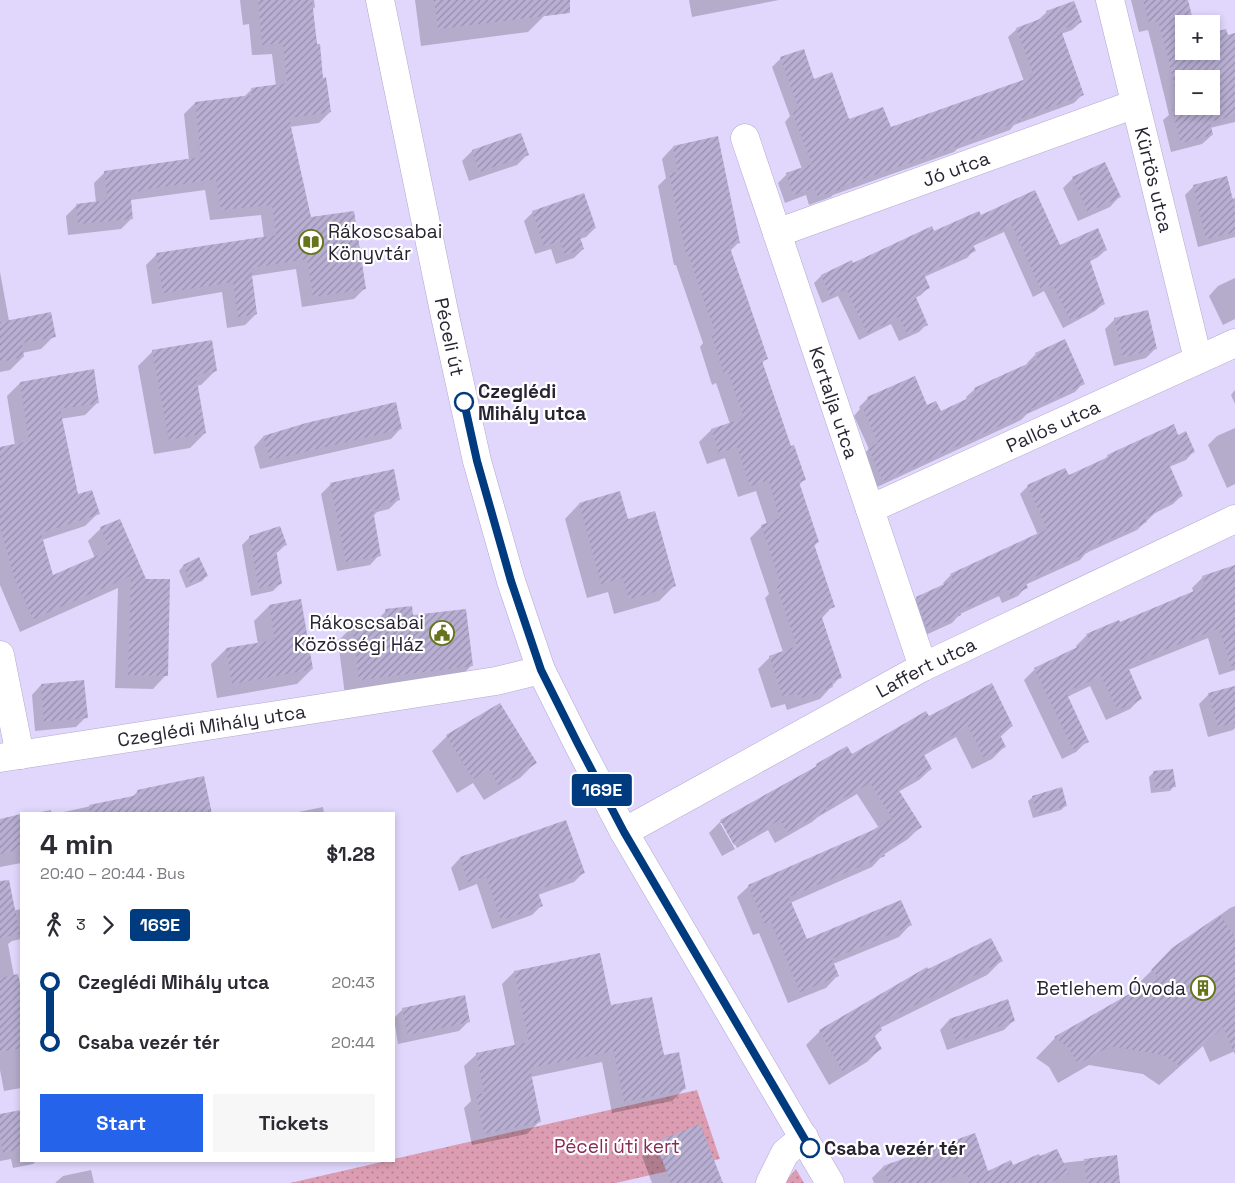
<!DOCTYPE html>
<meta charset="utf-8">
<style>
body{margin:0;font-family:"Space Grotesk",sans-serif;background:#f7f7f7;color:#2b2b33;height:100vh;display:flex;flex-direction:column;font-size:19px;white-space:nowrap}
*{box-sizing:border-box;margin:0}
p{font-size:16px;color:#7c7c81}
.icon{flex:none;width:28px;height:28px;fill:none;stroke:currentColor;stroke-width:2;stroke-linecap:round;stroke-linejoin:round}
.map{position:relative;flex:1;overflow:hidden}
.details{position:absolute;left:20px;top:812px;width:375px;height:350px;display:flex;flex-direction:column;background:#fff;border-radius:0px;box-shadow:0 2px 8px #0003}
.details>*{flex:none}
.badge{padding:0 10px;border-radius:4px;font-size:18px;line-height:32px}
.controls{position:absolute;left:1175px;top:15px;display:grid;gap:10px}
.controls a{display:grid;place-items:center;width:45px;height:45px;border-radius:0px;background:#fff;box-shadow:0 2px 8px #0003;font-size:25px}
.map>.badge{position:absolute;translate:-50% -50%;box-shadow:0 0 0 2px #fff}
.legs{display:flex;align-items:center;gap:8px;height:55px;padding:0 20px;font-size:16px}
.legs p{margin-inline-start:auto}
.head{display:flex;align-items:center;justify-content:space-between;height:85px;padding:0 20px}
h1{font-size:28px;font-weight:700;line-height:38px}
.button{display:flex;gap:10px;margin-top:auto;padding:10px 20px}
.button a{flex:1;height:58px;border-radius:0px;background:#2563eb;color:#fff;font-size:20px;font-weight:700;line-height:58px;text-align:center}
.button a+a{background:#f7f7f7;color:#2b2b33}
ul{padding:0 20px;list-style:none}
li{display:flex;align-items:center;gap:18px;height:60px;font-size:19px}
li i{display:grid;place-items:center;width:8px;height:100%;margin:0 6px;background:currentColor}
li i::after{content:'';width:12px;height:12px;margin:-6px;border:4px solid;border-radius:50%;background:#fff}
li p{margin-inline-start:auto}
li:first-child i{background:linear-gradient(#0000 50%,currentColor 0)}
li:last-child i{background:linear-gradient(currentColor 50%,#0000 0)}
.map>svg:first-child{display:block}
.park{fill:url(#park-dots)}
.shadow{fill:#0003;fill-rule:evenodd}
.building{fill:url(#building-hatch);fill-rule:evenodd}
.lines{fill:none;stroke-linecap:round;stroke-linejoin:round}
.minor-casing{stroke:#b2a9cc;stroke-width:29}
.secondary-casing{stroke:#b2a9cc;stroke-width:29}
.minor{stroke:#fff;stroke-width:28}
.secondary{stroke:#fff;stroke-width:28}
.line-1-casing{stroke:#fff;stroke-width:11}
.line-1{stroke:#003b80;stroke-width:8}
.stop-1-dot{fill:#fff;stroke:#003b80;stroke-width:2.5}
.labels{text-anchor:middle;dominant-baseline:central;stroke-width:4.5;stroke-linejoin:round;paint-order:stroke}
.street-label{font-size:19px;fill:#282432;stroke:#fff}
.poi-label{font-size:19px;fill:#282432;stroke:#fff;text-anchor:end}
.stop-label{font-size:19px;font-weight:bold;fill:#282432;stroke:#fff;text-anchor:start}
.park-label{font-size:19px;fill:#862a52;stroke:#fff}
</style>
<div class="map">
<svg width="1235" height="1183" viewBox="0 0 1235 1183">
<defs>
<pattern id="park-dots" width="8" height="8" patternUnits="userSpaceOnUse" patternTransform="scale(1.25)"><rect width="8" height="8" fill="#dc9db2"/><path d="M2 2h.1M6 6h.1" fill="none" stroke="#b28091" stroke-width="1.8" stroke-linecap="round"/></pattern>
<pattern id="building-hatch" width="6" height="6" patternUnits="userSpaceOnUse" patternTransform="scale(1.25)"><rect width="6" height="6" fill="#b8afd3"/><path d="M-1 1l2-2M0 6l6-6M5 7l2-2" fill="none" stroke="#968eac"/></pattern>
</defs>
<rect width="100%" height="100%" fill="#e1d7fd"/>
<g class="park">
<path d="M 697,1090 L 720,1159 L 616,1183 L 290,1183 L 386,1161 L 394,1161 L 394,1159 Z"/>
<path d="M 796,1169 L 804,1183 L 784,1183 Z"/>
</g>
<g class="shadow">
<path d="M 240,0 L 314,0 L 315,7 L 312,10 L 322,79 L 330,112 L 319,123 L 289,127 L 310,219 L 365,288 L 354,299 L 302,307 L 296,269 L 251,276 L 256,314 L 245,325 L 227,328 L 222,292 L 152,304 L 146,265 L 157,254 L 264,238 L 261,215 L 210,220 L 205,190 L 131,200 L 132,218 L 121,229 L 68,235 L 66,216 L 77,205 L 96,203 L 94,183 L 105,172 L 189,160 L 184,114 L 195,103 L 243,98 L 251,90 L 276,86 L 272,54 L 252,55 L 249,24 L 243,25 Z"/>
<path d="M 415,0 L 543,0 L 545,15 L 528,32 L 421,46 Z"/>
<path d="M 689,0 L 779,0 L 692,17 Z"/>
<path d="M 1131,0 L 1187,0 L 1184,24 L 1184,51 L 1211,51 L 1227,36 L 1235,34 L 1235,122 L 1210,128 L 1212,135 L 1202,144 L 1171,152 L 1163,120 L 1169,115 L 1153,49 L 1148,30 L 1139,32 ZM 1184,79 L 1211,79 L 1211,106 L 1184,106 Z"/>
<path d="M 1047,12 L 1081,22 L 1072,30 L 1061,34 L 1082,95 L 1074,103 L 1014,125 L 1010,130 L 957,149 L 954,152 L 833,195 L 831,197 L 809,205 L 806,195 L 785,203 L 778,183 L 786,175 L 802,169 L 785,122 L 790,116 L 772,67 L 781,58 L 814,80 L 848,121 L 890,129 L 1024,81 L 1008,37 L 1017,29 L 1037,21 Z"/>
<path d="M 521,135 L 527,155 L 517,165 L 469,181 L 462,161 L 472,151 Z"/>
<path d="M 673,147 L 739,242 L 730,251 L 766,359 L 761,364 L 790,448 L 804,480 L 799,485 L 818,542 L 813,547 L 833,606 L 822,618 L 840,677 L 820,699 L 787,710 L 785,704 L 771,708 L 758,669 L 770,657 L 783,652 L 765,598 L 769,594 L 750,538 L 762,526 L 767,524 L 756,491 L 738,497 L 725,458 L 707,464 L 699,442 L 711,430 L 730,424 L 716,383 L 712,385 L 700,347 L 703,343 L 676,265 L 674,265 L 658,186 L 666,178 L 662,159 Z"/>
<path d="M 1073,178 L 1119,197 L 1110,207 L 1078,221 L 1063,188 Z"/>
<path d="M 1194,186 L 1232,199 L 1235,198 L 1235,237 L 1198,247 L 1185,195 Z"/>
<path d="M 1034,192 L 1059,247 L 1106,250 L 1098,257 L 1089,262 L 1103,304 L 1095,311 L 1063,328 L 1044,291 L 1033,297 L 1004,232 L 973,246 L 974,250 L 967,258 L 924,277 L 929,287 L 921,295 L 915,298 L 927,324 L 919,332 L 899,341 L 891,324 L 859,340 L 838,296 L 822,303 L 814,283 L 821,276 L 980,216 Z"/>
<path d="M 533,212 L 595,228 L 586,237 L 580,239 L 583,249 L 574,258 L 556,264 L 551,249 L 535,254 L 524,221 Z"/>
<path d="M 0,272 L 9,321 L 54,336 L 41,349 L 22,353 L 23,357 L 10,370 L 0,372 Z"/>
<path d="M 1235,278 L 1235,319 L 1223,325 L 1209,296 L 1218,286 Z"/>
<path d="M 1115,319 L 1156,348 L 1146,358 L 1114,366 L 1105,329 Z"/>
<path d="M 1064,341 L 1083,383 L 1075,392 L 1027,414 L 1021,420 L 875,488 L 860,457 L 869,449 L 854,416 L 860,409 L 859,407 L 868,398 L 927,407 L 940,413 L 967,400 L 966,397 L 975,389 L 1028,365 L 1027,363 L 1036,354 Z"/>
<path d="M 153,351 L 216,370 L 201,385 L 196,386 L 205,433 L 190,448 L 154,454 L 138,366 Z"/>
<path d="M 92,371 L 98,402 L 85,415 L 60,419 L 77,496 L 98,513 L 85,526 L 42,540 L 52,577 L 95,558 L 88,541 L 101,528 L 119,520 L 166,675 L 153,689 L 115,688 L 118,588 L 20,632 L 0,585 L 0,448 L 15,445 L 7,396 L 20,383 Z"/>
<path d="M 1235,390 L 1235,404 L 1231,395 Z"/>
<path d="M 1235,428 L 1235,484 L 1227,488 L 1208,445 L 1217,436 Z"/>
<path d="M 400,429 L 391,439 L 260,469 L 254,447 L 263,437 Z"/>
<path d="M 1178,437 L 1194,451 L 1186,460 L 1169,467 L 1181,496 L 1173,504 L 1155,513 L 1137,530 L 1086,553 L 1080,560 L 1025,585 L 1026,587 L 1018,596 L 1002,603 L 999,596 L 960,614 L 952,623 L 919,638 L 908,606 L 917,598 L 944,585 L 943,583 L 951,575 L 1038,535 L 1020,494 L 1028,486 L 1068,477 L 1104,460 L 1108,456 Z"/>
<path d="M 331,484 L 399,499 L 389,509 L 377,512 L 373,516 L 379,555 L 370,565 L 337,571 L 321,494 Z"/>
<path d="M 579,504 L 627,520 L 674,586 L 659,601 L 614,614 L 608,592 L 587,598 L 565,519 Z"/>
<path d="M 250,537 L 286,544 L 278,552 L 275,553 L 281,583 L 273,591 L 251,596 L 242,545 Z"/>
<path d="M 199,559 L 206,576 L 202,581 L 186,588 L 179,571 L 183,566 Z"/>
<path d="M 1235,566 L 1235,670 L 1219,675 L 1208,638 L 1128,670 L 1141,698 L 1130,709 L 1106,720 L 1090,686 L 1067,697 L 1087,741 L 1076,752 L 1062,759 L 1024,680 L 1035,669 L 1077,648 L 1076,646 L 1087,635 L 1120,623 L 1194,593 L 1192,588 L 1203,577 Z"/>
<path d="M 269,606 L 312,669 L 297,684 L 217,698 L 211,664 L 226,649 L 258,644 L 254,621 Z"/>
<path d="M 386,611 L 412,617 L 472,665 L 457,680 L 345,695 L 338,641 L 353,626 L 373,624 Z"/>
<path d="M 41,685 L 86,717 L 76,727 L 35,731 L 32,695 Z"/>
<path d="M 1235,691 L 1235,728 L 1233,730 L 1208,737 L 1199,704 L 1209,694 Z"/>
<path d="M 928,717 L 1012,726 L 999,738 L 1004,747 L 992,759 L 972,769 L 956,737 L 923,756 L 931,769 L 919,780 L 898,792 L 920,827 L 908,839 L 883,855 L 872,867 L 790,903 L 806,941 L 910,925 L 899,937 L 833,964 L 837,976 L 826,988 L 788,1003 L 759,933 L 753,935 L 737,897 L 749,886 L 879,828 L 857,794 L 818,817 L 812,822 L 775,843 L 768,830 L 737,848 L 723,823 L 720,823 L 735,849 L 722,856 L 709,833 L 721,821 L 811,771 L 817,765 L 852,756 Z"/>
<path d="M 447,736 L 535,763 L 520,778 L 484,800 L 473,783 L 457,793 L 432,751 Z"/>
<path d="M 1154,772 L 1174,786 L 1170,791 L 1151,793 L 1149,777 Z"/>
<path d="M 138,791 L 211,814 L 55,814 L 132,797 Z"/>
<path d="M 1033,797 L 1066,805 L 1061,810 L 1033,818 L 1028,801 Z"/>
<path d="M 323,807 L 324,814 L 289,814 Z"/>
<path d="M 51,810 L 52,814 L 30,814 Z"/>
<path d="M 21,816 L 21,863 L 0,867 L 0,823 L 9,818 Z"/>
<path d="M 566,822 L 583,873 L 574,882 L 538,895 L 541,906 L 532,915 L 492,929 L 477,884 L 459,891 L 451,868 L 460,858 Z"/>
<path d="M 1235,906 L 1235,1051 L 1210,1062 L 1203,1046 L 1159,1085 L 1143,1074 L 1089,1065 L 1058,1083 L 1049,1067 L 1036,1058 L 1055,1038 L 1135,993 L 1132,990 L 1173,949 L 1230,908 Z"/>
<path d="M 21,909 L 21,939 L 12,941 L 8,944 L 14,976 L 19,984 L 21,984 L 21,1088 L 4,1091 L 0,1070 L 0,914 Z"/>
<path d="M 1001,961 L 987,975 L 880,1028 L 881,1030 L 874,1037 L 881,1048 L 867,1062 L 829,1085 L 806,1045 L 820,1031 L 928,971 Z"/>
<path d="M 514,972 L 610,1007 L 685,1088 L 672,1101 L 612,1113 L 602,1062 L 531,1077 L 540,1121 L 527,1134 L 472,1145 L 464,1108 L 471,1101 L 464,1066 L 477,1054 L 515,1046 L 502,984 Z"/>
<path d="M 403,1009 L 469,1021 L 459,1031 L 398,1044 L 394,1018 Z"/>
<path d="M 949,1020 L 1014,1020 L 1004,1030 L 947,1050 L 940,1030 Z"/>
<path d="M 21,1111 L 21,1161 L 36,1161 L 33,1164 L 13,1168 L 11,1159 L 0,1161 L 0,1116 Z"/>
<path d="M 699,1126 L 722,1183 L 652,1183 L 642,1156 L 655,1143 Z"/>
<path d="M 1116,1157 L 1119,1183 L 874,1183 L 872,1178 L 883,1167 L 988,1172 L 1013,1167 L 1040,1158 L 1062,1163 Z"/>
<path d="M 91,1170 L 94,1183 L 55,1183 L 63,1176 Z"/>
</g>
<g class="building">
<path d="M 258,0 L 312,0 L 317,44 L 320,44 L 323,78 L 326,77 L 331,112 L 289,118 L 311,217 L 354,211 L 366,289 L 313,297 L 307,259 L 251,268 L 257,314 L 238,317 L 233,282 L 163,293 L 156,253 L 276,235 L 272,205 L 221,210 L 216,179 L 142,190 L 142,191 L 130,193 L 133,219 L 78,224 L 76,204 L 108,200 L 104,171 L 201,157 L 195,102 L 252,95 L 251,88 L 287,83 L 283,43 L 262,45 Z"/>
<path d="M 434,0 L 570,0 L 570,13 L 438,29 Z"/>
<path d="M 1143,0 L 1188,0 L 1194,24 L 1184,24 L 1184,51 L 1211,51 L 1211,33 L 1226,29 L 1228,35 L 1235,33 L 1235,115 L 1210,122 L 1213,135 L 1181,143 L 1172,110 L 1179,108 L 1168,57 L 1158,21 L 1149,23 ZM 1184,79 L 1211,79 L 1211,106 L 1184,106 Z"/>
<path d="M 1074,1 L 1082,22 L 1061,30 L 1084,95 L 1019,119 L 1020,121 L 963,142 L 964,144 L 840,187 L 841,189 L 818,197 L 814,188 L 793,195 L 786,173 L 812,164 L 792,112 L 799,109 L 780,57 L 804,49 L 814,79 L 832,72 L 849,119 L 883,107 L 891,127 L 1034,76 L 1016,28 L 1048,16 L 1046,11 Z"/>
<path d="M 521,133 L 529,155 L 479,172 L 472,150 Z"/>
<path d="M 718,136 L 740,243 L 729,245 L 768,359 L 762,361 L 791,446 L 794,445 L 806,480 L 799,482 L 819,542 L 814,544 L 835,607 L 820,612 L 842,678 L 831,681 L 833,687 L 799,699 L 797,693 L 783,697 L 769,656 L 797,646 L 776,585 L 781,584 L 761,525 L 780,518 L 768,480 L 750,486 L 737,447 L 719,453 L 711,429 L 744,418 L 728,372 L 724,374 L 711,334 L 715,332 L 688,254 L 686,254 L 669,173 L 678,172 L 673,146 Z"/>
<path d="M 1105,162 L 1121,197 L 1088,212 L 1072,177 Z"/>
<path d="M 1227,176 L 1235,208 L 1235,232 L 1206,239 L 1193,185 Z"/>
<path d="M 1035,190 L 1060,245 L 1098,228 L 1107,250 L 1089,258 L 1105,304 L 1071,321 L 1052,284 L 1041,290 L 1012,225 L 972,243 L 976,251 L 924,274 L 930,288 L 915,295 L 928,325 L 907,334 L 899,317 L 867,333 L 846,289 L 830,296 L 821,275 L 852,260 L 853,263 L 932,226 L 934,231 L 979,211 L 981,215 Z"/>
<path d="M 584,193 L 596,228 L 579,234 L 584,249 L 565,255 L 560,241 L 544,246 L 532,211 Z"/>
<path d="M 1148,310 L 1157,349 L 1123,357 L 1114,318 Z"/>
<path d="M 51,312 L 56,337 L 22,343 L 24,357 L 0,362 L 0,322 Z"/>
<path d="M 1065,339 L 1085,384 L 1030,409 L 1031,411 L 883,481 L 868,448 L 878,443 L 862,406 L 869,402 L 867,397 L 915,376 L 927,405 L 936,401 L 941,411 L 977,394 L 974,388 L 1038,359 L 1035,353 Z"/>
<path d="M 212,340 L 217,371 L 196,375 L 206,433 L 169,440 L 152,350 Z"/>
<path d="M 94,369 L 99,403 L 60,409 L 78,494 L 92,490 L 100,514 L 41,533 L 53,575 L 110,550 L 100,527 L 120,519 L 146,579 L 170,579 L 168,676 L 128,675 L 131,576 L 33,619 L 14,577 L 0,527 L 0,447 L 29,441 L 20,382 Z"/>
<path d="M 396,402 L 402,429 L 270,460 L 263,436 L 306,423 Z"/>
<path d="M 1174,424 L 1178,435 L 1186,431 L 1195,452 L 1169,464 L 1183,496 L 1156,509 L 1157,512 L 1145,518 L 1147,522 L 1088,549 L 1089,552 L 1025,581 L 1028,588 L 1010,596 L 1007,589 L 959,611 L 961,615 L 927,630 L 916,597 L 953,580 L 950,574 L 1047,529 L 1027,485 L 1065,468 L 1069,475 L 1108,457 L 1107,455 Z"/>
<path d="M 394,469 L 400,500 L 381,504 L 382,508 L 373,510 L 381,556 L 346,562 L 330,483 Z"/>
<path d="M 620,491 L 628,519 L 655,511 L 676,586 L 629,599 L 623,578 L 601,584 L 579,503 Z"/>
<path d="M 280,526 L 287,545 L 276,549 L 282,584 L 259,588 L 249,536 Z"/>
<path d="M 199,557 L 208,576 L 191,584 L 183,565 Z"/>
<path d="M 1235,565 L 1235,665 L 1231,666 L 1219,628 L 1137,661 L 1138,662 L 1128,667 L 1142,699 L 1118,710 L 1101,676 L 1066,692 L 1089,742 L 1073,749 L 1034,668 L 1090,641 L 1086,634 L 1119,620 L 1120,622 L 1206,586 L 1202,576 Z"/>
<path d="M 301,599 L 313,669 L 232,684 L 226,648 L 275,640 L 269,605 Z"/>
<path d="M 412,606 L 413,615 L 466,609 L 473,666 L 359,680 L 352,625 L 387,621 L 385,609 Z"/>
<path d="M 84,680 L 88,718 L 44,722 L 41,684 Z"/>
<path d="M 992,683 L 1013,726 L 999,733 L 1006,747 L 984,758 L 968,726 L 923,753 L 932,769 L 898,789 L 922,827 L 883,852 L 885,856 L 789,897 L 807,939 L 901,900 L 912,925 L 832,959 L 839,976 L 800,992 L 771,922 L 765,924 L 748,885 L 873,830 L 892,818 L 870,783 L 825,809 L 826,811 L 787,832 L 780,820 L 734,845 L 720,820 L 817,766 L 816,764 L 847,746 L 852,754 L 926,711 L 929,716 Z"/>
<path d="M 1235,686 L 1235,723 L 1218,727 L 1208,693 Z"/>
<path d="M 500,703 L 537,763 L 499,786 L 489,769 L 473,779 L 446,735 Z"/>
<path d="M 1173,769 L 1176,787 L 1156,789 L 1153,771 Z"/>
<path d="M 204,776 L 212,814 L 90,814 L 89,805 L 138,795 L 137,790 Z"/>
<path d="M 1062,787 L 1067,806 L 1037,814 L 1032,796 Z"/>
<path d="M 21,814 L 21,849 L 0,854 L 0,819 Z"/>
<path d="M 566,820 L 585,873 L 537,890 L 543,906 L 501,920 L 486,876 L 468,882 L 460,857 Z"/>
<path d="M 9,880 L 20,934 L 0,938 L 0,881 Z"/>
<path d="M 1220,915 L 1235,937 L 1235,1054 L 1223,1027 L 1180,1066 L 1163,1055 L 1110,1046 L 1078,1064 L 1068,1047 L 1054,1037 L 1159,977 L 1151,970 L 1172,948 Z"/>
<path d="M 991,938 L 1003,961 L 879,1023 L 882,1030 L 874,1035 L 882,1049 L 843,1072 L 819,1030 L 927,967 L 928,969 Z"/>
<path d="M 600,953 L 611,1005 L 652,997 L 664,1055 L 679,1052 L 686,1089 L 624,1102 L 614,1051 L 530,1068 L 541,1122 L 484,1134 L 476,1095 L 484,1093 L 476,1053 L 529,1042 L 514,971 Z"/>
<path d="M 18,974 L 21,988 L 21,1048 L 0,1052 L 0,978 Z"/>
<path d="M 465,995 L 470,1022 L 408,1035 L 402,1008 Z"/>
<path d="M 1008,999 L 1015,1021 L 956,1041 L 949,1019 Z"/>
<path d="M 21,1110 L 21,1149 L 3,1153 L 0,1136 L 0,1114 Z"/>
<path d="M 700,1124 L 723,1183 L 671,1183 L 655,1142 Z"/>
<path d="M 975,1133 L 988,1171 L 1011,1160 L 1013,1165 L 1039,1154 L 1040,1156 L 1057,1149 L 1069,1174 L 1049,1183 L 962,1183 L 969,1180 L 966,1173 L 936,1183 L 889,1183 L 883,1166 Z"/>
<path d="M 1117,1155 L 1120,1183 L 1087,1183 L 1084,1159 Z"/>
</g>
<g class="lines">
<defs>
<g id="minor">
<path id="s1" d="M 1110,0 L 1198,359"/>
<path id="s2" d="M 745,138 L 923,667"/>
<path id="s3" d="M 777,233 L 1135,104"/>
<path id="s4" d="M 870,509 L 1235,343"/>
<path d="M 0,655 L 20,755"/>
<path id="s5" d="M 624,832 L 923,667 L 1235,519"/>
<path d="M 770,1183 L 785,1153 L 804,1137"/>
</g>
<g id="secondary">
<path id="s6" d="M 380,0 L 445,316 L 477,461 L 511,581 L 541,670 L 578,744 L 624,832 L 830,1183"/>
<path id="s7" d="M 0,758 L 496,681 L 541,670"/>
</g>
</defs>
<use href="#minor" class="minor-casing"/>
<use href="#secondary" class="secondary-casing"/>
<use href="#minor" class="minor"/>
<use href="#secondary" class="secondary"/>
</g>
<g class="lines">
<defs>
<path id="line-1" d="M 464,402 L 477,461 L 511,581 L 541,670 L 578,744 L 624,832 L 810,1148"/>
</defs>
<use href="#line-1" class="line-1-casing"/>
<use href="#line-1" class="line-1"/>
</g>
<defs>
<symbol id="library-ring" viewBox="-11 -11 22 22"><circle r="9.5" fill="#fff" stroke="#67731d" stroke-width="1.5"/><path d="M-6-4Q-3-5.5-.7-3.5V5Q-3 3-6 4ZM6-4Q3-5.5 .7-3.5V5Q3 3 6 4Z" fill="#67731d"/></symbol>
<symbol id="civic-ring" viewBox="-11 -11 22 22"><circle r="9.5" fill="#fff" stroke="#67731d" stroke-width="1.5"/><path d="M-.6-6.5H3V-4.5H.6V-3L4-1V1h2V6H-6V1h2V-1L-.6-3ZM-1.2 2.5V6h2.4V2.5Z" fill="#67731d"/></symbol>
<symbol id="building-ring" viewBox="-11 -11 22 22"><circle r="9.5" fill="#fff" stroke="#67731d" stroke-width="1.5"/><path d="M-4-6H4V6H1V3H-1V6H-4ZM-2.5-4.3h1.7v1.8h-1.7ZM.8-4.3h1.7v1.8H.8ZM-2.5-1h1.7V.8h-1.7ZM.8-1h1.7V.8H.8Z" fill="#67731d"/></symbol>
</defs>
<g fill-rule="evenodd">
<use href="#library-ring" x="297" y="228" width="28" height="28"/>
<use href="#civic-ring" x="428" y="619" width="28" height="28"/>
<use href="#building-ring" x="1189" y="974" width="28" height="28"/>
</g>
<g class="stop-1-dot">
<circle cx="464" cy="402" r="9"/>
<circle cx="810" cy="1148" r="9"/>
</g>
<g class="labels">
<g class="street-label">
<text stroke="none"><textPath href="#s3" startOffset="190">Jó utca</textPath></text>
<text stroke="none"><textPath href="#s1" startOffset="185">Kürtös utca</textPath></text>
<text stroke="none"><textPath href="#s6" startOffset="344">Péceli út</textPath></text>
<text stroke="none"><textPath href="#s2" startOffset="279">Kertalja utca</textPath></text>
<text stroke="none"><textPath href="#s4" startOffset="201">Pallós utca</textPath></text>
<text stroke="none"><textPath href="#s5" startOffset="344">Laffert utca</textPath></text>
<text stroke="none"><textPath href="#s7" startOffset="214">Czeglédi Mihály utca</textPath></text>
</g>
<g class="poi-label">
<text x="328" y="231" text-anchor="start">Rákoscsabai<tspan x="328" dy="22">Könyvtár</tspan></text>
<text x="424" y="622">Rákoscsabai<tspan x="424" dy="22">Közösségi Ház</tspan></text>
<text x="1186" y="988">Betlehem Óvoda</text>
</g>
<g class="stop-label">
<text x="478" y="391">Czeglédi<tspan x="478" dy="22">Mihály utca</tspan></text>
<text x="824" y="1148">Csaba vezér tér</text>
</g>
<g class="park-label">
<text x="617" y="1146">Péceli úti kert</text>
</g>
</g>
</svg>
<div class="controls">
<a>+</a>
<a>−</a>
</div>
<b class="badge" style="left:602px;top:790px;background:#003b80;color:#fff">169E</b>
<section class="details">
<div class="head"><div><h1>4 min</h1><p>20:40 – 20:44 · Bus</p></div><b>$1.28</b></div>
<div class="legs"><svg class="icon" aria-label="walk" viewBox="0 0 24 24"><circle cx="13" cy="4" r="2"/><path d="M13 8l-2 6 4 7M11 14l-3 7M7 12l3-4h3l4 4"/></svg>3<svg class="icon" aria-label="forward" viewBox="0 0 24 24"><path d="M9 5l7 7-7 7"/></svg><b class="badge" style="background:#003b80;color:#fff">169E</b></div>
<ul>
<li><i style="color:#003b80"></i><b>Czeglédi Mihály utca</b><p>20:43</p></li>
<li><i style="color:#003b80"></i><b>Csaba vezér tér</b><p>20:44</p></li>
</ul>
<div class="button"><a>Start</a><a>Tickets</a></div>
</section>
</div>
